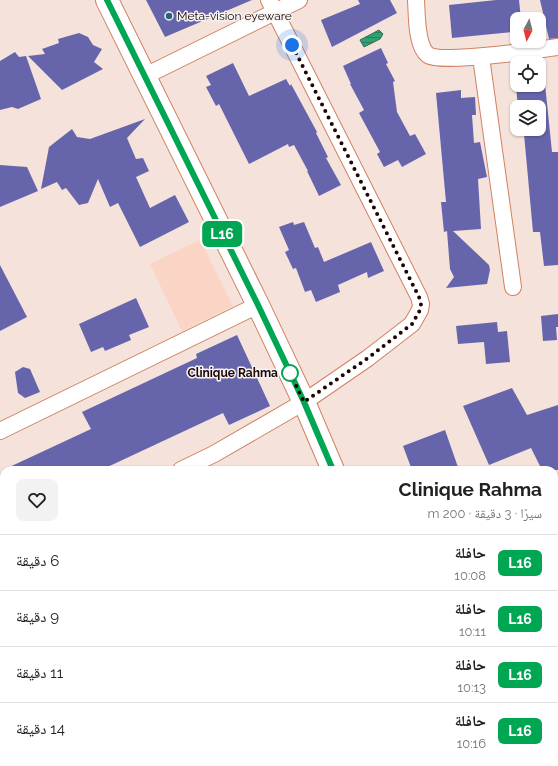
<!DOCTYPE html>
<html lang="ar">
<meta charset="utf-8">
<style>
body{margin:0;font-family:Raleway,"Noto Naskh Arabic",sans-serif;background:#f2f2f2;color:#222;direction:rtl;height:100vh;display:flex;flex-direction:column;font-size:15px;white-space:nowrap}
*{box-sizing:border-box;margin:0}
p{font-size:13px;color:#767676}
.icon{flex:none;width:22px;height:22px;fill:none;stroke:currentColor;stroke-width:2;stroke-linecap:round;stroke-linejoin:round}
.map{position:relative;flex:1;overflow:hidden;direction:ltr}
.sheet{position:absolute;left:0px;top:466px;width:558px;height:300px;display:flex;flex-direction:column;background:#fff;border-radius:12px 12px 0 0;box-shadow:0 1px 3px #0004;direction:rtl}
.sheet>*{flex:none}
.badge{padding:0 8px;border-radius:6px;font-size:14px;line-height:26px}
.needle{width:26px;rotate:187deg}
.fabs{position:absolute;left:510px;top:12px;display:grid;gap:8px}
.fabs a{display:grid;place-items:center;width:36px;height:36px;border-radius:8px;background:#fff;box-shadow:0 1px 3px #0004;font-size:20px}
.you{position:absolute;width:20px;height:20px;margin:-10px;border:3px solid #fff;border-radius:50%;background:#1a73e8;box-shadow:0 0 0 6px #1a73e833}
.map>.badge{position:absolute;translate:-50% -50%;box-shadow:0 0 0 2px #fff}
.round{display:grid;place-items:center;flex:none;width:42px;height:42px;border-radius:8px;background:#f2f2f2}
.overview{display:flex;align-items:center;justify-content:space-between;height:68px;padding:0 16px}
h1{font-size:19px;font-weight:700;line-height:30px}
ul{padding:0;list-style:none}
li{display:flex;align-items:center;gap:12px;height:56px;padding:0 16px;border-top:1px solid #e0e0e0}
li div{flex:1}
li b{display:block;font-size:15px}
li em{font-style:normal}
li .badge{min-width:44px;font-weight:700;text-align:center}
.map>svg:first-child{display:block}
.built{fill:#fad4c5}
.water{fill:url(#water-rules);stroke:#2a7251}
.building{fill:#6665ac}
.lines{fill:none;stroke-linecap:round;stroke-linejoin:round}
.street-casing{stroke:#d18161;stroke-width:18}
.secondary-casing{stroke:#d18161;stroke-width:24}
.street{stroke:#fff;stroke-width:16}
.secondary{stroke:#fff;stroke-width:22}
.line-casing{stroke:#fff;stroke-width:9}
.line{stroke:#00a651;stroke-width:6}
.walk{stroke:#210500;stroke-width:4;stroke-dasharray:0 7.2}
.poi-dot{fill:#246579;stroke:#f4f4f4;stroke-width:1.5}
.stop-dot{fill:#fff;stroke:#00a651;stroke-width:2}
.labels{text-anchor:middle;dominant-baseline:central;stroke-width:3;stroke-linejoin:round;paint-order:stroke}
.poi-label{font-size:12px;fill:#210500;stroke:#f4f4f4;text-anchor:start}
.stop-label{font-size:12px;font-weight:bold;fill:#210500;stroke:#f4f4f4;text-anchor:end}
</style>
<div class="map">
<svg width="558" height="766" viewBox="0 0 558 766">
<defs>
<pattern id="water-rules" width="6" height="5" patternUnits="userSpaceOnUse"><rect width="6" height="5" fill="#2ea174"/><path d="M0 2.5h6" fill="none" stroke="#27815d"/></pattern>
</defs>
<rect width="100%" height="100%" fill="#f4e2db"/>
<path class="built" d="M 200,240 L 233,306 L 182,331 L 150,264 Z"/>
<path class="water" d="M 379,30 L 383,34 L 380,39 L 364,47 L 360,40 Z"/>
<g class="building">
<path d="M 146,0 L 252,0 L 165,37 Z"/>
<path d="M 358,0 L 390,0 L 397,13 L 332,47 L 321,20 L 360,4 Z"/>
<path d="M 496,0 L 519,0 L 521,19 L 511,21 L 513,32 L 452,38 L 449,5 Z"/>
<path d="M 540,0 L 558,0 L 558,38 L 549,39 Z"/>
<path d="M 79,33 L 88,37 L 93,45 L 102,49 L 94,62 L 103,69 L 62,90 L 28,56 L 45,54 L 42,49 L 59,43 L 58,39 Z"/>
<path d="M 381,48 L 388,63 L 386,64 L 395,81 L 393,82 L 397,112 L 410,136 L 415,134 L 426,154 L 402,167 L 398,160 L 384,167 L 377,154 L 380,152 L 359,113 L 364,110 L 350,84 L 351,84 L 343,66 Z"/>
<path d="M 15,52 L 19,57 L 26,56 L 41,99 L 18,109 L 12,107 L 0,110 L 0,61 Z"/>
<path d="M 233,63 L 249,96 L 286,79 L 290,86 L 291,84 L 317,132 L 316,133 L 328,157 L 326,158 L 341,185 L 319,196 L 307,171 L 308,171 L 294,145 L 289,147 L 288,144 L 249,164 L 219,104 L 216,106 L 206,87 L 211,85 L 206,76 Z"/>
<path d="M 545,84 L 552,152 L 558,152 L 558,265 L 544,266 L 540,232 L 533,232 L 524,134 L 521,134 L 520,129 L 539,129 L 539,107 L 518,107 L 516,87 Z"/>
<path d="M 461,90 L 461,98 L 475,97 L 476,115 L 472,115 L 474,143 L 480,142 L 487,177 L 478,179 L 481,229 L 453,231 L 489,265 L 490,270 L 487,284 L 446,288 L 454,277 L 450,269 L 447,231 L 444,232 L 441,202 L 446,202 L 436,93 Z"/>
<path d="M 145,119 L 127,138 L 136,159 L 143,158 L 149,171 L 136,177 L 150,208 L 175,195 L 189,222 L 140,247 L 118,203 L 110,207 L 98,179 L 88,203 L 79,205 L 66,188 L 62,190 L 57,182 L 41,189 L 49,147 L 72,129 L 77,137 L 90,139 Z"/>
<path d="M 0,165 L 27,167 L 38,191 L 0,207 Z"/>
<path d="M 293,222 L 294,225 L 304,222 L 315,248 L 318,247 L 324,262 L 371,242 L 384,271 L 368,278 L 367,272 L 338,285 L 340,292 L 316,302 L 311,290 L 305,292 L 296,268 L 293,269 L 285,252 L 289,250 L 279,227 Z"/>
<path d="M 0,265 L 27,317 L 0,331 Z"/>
<path d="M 136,298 L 149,327 L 129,335 L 131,340 L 105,351 L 103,347 L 91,352 L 79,324 Z"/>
<path d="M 558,314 L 558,327 L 556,327 L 557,340 L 543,341 L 541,316 Z"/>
<path d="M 497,322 L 498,332 L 507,331 L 510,362 L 486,364 L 484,342 L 458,344 L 456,326 Z"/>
<path d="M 237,335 L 270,406 L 229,425 L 223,413 L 101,470 L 3,470 L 91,429 L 82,412 L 197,358 L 196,354 Z"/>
<path d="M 23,367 L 30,369 L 40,392 L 25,398 L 18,393 L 15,372 Z"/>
<path d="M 512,388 L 527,415 L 558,405 L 558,470 L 542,470 L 531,448 L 489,465 L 463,406 Z"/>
<path d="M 445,430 L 459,470 L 412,470 L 403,446 Z"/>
</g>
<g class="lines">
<defs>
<g id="street">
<path d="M 416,0 C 417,15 416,46 428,55 C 439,64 538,50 558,47"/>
<path d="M 481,57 L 513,287"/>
<path d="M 145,76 L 299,0"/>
<path d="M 0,431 L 258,305"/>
<path d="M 181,470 L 214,454 L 304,402 L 368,358 L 412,324 L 420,310 L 421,304 L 419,297 L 269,0"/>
<path d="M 0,492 L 4,501"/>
<path d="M 554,543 L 558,538"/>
<path d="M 0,552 L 4,551"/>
<path d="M 554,553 L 558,563"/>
<path d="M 0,597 L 4,609"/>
<path d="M 0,698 L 4,696"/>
<path d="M 126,762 L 128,766"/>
<path d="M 179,766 L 189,762"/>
</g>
<g id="secondary">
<path d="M 107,0 L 258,305 L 304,402 L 333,470"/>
<path d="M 465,762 L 467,766"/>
</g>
</defs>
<use href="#street" class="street-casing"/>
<use href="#secondary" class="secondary-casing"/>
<use href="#street" class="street"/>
<use href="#secondary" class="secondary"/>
</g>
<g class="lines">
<defs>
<path id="line" d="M 107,0 L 258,305 L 304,402 L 333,470"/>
</defs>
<use href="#line" class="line-casing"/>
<use href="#line" class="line"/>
<path class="walk" d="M 290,373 L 304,402 L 368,358 L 412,324 L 420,310 L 421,304 L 419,297 L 292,45"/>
</g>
<circle class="poi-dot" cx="169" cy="16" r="4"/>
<circle class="stop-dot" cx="290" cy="373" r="8"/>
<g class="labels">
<g class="poi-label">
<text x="177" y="16">Meta-vision eyeware</text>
</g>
<g class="stop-label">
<text x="278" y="373">Clinique Rahma</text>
</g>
</g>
</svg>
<div class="fabs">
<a><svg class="needle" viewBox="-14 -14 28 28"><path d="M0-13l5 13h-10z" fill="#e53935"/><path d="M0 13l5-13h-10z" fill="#767676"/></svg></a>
<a><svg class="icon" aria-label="locate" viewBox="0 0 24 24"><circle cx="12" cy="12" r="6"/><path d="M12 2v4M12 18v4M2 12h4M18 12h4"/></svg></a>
<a><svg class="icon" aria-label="layers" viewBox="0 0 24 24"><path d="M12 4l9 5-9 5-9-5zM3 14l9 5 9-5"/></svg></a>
</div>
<div class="you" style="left:292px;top:45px"></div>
<b class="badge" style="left:222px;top:234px;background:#00a651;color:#fff">L16</b>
<section class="sheet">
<div class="overview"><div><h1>Clinique Rahma</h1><p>سيرًا · 3 دقيقة · 200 m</p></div><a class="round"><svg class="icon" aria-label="heart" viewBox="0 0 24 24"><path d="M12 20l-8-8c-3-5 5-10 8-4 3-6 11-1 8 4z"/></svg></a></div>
<ul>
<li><span class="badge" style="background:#00a651;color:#fff">L16</span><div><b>حافلة</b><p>10:08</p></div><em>6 دقيقة</em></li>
<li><span class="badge" style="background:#00a651;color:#fff">L16</span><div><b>حافلة</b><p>10:11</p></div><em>9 دقيقة</em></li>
<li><span class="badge" style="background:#00a651;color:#fff">L16</span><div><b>حافلة</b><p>10:13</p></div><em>11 دقيقة</em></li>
<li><span class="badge" style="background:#00a651;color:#fff">L16</span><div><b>حافلة</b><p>10:16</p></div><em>14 دقيقة</em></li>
</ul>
</section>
</div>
